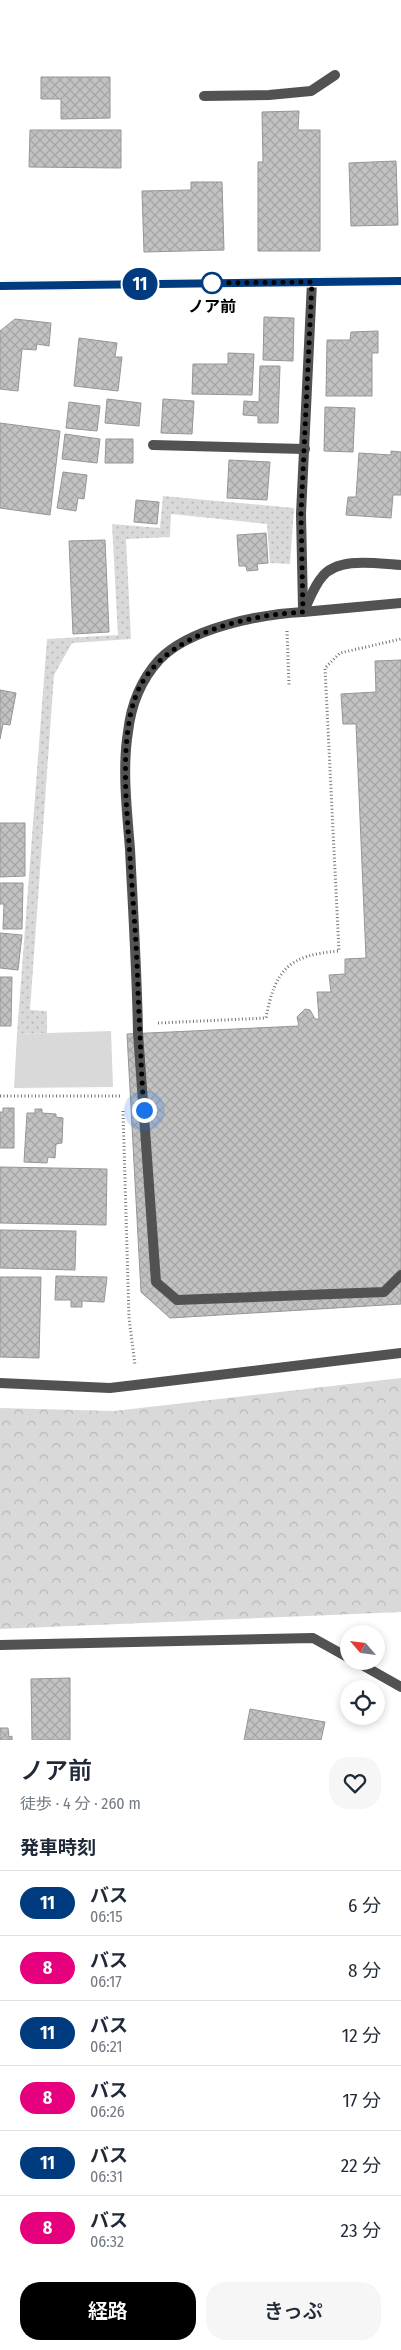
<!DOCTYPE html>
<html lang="ja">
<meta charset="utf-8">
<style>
body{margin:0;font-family:"Fira Sans Condensed","Noto Sans JP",sans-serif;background:#f6f6f7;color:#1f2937;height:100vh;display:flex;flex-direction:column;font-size:19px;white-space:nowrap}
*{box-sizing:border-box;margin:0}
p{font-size:16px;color:#747a83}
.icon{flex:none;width:28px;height:28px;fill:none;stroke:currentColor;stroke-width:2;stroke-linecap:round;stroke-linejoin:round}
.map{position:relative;height:1740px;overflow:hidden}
.drawer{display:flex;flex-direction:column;background:#fff;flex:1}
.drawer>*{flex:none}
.badge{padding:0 10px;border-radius:16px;font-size:18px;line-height:32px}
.needle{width:32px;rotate:298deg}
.buttons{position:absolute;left:340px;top:1625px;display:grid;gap:10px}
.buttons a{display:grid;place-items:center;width:45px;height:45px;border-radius:50%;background:#fff;box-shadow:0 2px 8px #0003;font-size:25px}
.you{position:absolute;width:25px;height:25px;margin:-12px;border:4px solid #fff;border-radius:50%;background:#1a73e8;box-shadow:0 0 0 8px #1a73e833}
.map>.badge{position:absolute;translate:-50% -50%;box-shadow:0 0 0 2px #fff}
h2{padding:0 20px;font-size:19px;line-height:45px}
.round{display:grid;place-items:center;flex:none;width:52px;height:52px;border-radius:20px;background:#f6f6f7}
.headline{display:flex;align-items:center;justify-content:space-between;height:85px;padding:0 20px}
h1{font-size:24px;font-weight:600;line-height:38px}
.button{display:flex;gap:10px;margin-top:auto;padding:10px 20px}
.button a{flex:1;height:58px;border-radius:20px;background:#000;color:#fff;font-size:20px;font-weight:600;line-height:58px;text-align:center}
.button a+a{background:#f6f6f7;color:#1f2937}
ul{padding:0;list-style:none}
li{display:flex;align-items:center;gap:15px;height:65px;padding:0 20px;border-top:1px solid #e0e1e3}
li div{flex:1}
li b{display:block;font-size:19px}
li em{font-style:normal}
li .badge{min-width:55px;font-weight:700;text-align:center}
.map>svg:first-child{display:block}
.green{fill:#d9d9d9}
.forest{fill:url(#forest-crowns)}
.garden{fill:url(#garden-dots)}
.building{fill:url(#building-cross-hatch);stroke:#969696}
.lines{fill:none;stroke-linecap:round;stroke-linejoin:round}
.path{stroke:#747474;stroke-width:3;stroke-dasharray:1 2.5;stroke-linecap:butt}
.service{stroke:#525252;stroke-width:10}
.minor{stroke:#525252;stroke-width:10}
.tertiary{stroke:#525252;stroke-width:10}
.line-casing{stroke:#fff;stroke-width:11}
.line{stroke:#003b80;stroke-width:8}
.walk{stroke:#000;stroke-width:5;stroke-dasharray:0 9}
.stop-dot{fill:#fff;stroke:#003b80;stroke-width:2.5}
.labels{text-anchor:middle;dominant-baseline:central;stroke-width:4;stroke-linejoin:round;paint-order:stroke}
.stop-label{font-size:16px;font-weight:bold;fill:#000;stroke:#fff}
</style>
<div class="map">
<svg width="401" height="1740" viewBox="0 0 401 1740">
<defs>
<pattern id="forest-crowns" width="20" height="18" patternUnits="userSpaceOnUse" patternTransform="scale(1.25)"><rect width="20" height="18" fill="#d9d9d9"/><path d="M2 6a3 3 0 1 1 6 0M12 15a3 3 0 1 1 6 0" fill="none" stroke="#b8b8b8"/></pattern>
<pattern id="garden-dots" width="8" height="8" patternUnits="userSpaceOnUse" patternTransform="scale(1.25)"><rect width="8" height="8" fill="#d9d9d9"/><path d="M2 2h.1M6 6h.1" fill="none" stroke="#b8b8b8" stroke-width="1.8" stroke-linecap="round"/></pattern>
<pattern id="building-cross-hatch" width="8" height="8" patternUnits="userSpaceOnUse" patternTransform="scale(1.25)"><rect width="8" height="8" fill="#c2c2c2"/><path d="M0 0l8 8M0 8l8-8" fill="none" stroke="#a5a5a5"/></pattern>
</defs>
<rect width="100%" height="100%" fill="#fff"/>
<path class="green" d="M 111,1031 L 113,1087 L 14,1088 L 17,1034 Z"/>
<path class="forest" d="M 401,1378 L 401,1612 L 0,1629 L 0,1408 L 114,1411 Z"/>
<path class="garden" d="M 163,496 L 294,508 L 290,564 L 270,563 L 267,524 L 171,514 L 170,537 L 126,539 L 131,639 L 72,643 L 54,675 L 30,1010 L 47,1011 L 47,1033 L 17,1034 L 47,639 L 118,635 L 112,524 L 160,528 Z"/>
<g class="building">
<path d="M 41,77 L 110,77 L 110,118 L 61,119 L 61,99 L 41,99 Z"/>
<path d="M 299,111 L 298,130 L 320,130 L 320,251 L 258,251 L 258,162 L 263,162 L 262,112 Z"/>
<path d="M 30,130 L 121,130 L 121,168 L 29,167 Z"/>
<path d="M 396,161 L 398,225 L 351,226 L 349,163 Z"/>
<path d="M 191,182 L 222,182 L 224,250 L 144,252 L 142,191 L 191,190 Z"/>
<path d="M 264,317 L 294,318 L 293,361 L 263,360 Z"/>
<path d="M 15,319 L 51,323 L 49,346 L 37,344 L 36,350 L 22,349 L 18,391 L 0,389 L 0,331 Z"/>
<path d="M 378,331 L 378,353 L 372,353 L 372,396 L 326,396 L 327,340 L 350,340 L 351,332 Z"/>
<path d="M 79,338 L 117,343 L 115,357 L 122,357 L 118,391 L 74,386 Z"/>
<path d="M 228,353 L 254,354 L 252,395 L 192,394 L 193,364 L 228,364 Z"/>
<path d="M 260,366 L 280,366 L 278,423 L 258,423 L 258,416 L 243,415 L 244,401 L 259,402 Z"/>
<path d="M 107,399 L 141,403 L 139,426 L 105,423 Z"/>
<path d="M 163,399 L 194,401 L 192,434 L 161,433 Z"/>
<path d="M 69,402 L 100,406 L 97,431 L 66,428 Z"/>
<path d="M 325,407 L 355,408 L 353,452 L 324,451 Z"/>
<path d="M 0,423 L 60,431 L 50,515 L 0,508 Z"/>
<path d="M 65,434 L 100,439 L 97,463 L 62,459 Z"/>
<path d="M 106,439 L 133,439 L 133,463 L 105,463 Z"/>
<path d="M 391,451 L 401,452 L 401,495 L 393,495 L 391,518 L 346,515 L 348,497 L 356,497 L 359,453 L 391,455 Z"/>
<path d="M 229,460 L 270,462 L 267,500 L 227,498 Z"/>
<path d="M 63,472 L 87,475 L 84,499 L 78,498 L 76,511 L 57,508 Z"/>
<path d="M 136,500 L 159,502 L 157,524 L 134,522 Z"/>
<path d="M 266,533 L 268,563 L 257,564 L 258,570 L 247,571 L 246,566 L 239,566 L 237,535 Z"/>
<path d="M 105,540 L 109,632 L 73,634 L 69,541 Z"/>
<path d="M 401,660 L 401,1304 L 170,1318 L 141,1292 L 127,1034 L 299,1026 L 297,1017 L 305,1009 L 310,1010 L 315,1019 L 319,1019 L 317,992 L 331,992 L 329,975 L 345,974 L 345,959 L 366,958 L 356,724 L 343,724 L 341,694 L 376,692 L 375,661 Z"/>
<path d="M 0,690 L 16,693 L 10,725 L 3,724 L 0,739 Z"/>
<path d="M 0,823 L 25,823 L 25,876 L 0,877 Z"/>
<path d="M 0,883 L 23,883 L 22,929 L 3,929 L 4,904 L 0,904 Z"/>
<path d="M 0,933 L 22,935 L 18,970 L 0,968 Z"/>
<path d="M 0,977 L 12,977 L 11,1026 L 0,1026 Z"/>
<path d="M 3,1108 L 14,1108 L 14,1148 L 0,1148 L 0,1112 L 3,1112 Z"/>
<path d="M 35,1109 L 42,1109 L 42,1113 L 56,1114 L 56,1117 L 63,1118 L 62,1143 L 56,1144 L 55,1158 L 48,1157 L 47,1163 L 24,1162 L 27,1113 L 35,1113 Z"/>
<path d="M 0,1167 L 107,1169 L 106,1225 L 0,1223 Z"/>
<path d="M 0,1230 L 76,1231 L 75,1270 L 0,1268 Z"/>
<path d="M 56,1276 L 107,1277 L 104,1302 L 82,1301 L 82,1307 L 71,1307 L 71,1300 L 55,1300 Z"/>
<path d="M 0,1277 L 41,1277 L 39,1358 L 0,1357 Z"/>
<path d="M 70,1678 L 70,1740 L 32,1740 L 31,1679 Z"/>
<path d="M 250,1709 L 325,1722 L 321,1740 L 244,1740 Z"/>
<path d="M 0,1728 L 8,1728 L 9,1737 L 12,1736 L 12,1740 L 0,1740 Z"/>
</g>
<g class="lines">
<g class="path">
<path d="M 287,631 L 289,685"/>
<path d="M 158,1023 L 266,1018 C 275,969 289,955 339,951 L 325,668 L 340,653 L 401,639"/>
<path d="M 0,1096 L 122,1096"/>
<path d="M 123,1111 L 129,1318 L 135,1365"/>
</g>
<g class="service">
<path d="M 204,96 L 269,95 L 311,91 L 335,75"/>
<path d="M 301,514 L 303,608"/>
<path d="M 303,612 C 261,614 189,628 159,660 C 141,680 131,705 128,732 C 122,769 127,811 130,849 C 133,910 137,972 138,1033 L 156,1282 L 177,1300 L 384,1292 L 401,1275"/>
<path d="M 303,612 C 309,601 314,586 322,577 C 338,556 378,564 401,565"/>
<path d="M 0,1645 L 313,1638 L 349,1658"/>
<path d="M 355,1661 L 401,1687"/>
</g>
<g class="minor">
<path d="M 153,445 L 305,449"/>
<path d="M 301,514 L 312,282"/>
</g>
<g class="tertiary">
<path d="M 0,286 L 401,281"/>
<path d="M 303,612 L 401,603"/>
<path d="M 0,1383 L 110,1388 L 401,1353"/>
</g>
</g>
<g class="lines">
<defs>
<path id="line" d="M 0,286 L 401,281"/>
</defs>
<use href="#line" class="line-casing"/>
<use href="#line" class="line"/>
<path class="walk" d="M 144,1110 C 141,1071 140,1032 138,993 C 137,948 133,902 130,857 C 127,808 116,720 145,678 C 177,631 249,615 303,612 L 301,514 L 312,282 L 212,283"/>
</g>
<circle class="stop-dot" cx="212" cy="283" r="10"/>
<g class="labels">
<g class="stop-label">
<text x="212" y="306">ノア前</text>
</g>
</g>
</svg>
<div class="buttons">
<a><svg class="needle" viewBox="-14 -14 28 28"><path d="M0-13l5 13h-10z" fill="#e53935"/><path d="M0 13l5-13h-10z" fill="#747a83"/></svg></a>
<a><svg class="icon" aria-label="locate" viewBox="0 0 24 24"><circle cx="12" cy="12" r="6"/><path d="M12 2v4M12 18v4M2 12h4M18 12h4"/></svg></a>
</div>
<div class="you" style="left:144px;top:1110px"></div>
<b class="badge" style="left:140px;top:284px;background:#003b80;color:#fff">11</b>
</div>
<section class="drawer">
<div class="headline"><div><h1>ノア前</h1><p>徒歩 · 4 分 · 260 m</p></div><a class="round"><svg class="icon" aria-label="heart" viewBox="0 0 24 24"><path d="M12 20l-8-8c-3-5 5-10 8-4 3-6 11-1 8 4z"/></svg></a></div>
<h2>発車時刻</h2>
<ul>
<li><span class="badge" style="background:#003b80;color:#fff">11</span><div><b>バス</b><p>06:15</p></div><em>6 分</em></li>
<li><span class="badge" style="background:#e6007e;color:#fff">8</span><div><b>バス</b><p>06:17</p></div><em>8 分</em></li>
<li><span class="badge" style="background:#003b80;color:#fff">11</span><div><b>バス</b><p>06:21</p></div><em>12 分</em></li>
<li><span class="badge" style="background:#e6007e;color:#fff">8</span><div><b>バス</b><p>06:26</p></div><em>17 分</em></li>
<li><span class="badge" style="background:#003b80;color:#fff">11</span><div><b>バス</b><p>06:31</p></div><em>22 分</em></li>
<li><span class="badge" style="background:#e6007e;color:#fff">8</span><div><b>バス</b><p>06:32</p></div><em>23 分</em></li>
</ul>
<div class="button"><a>経路</a><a>きっぷ</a></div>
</section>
